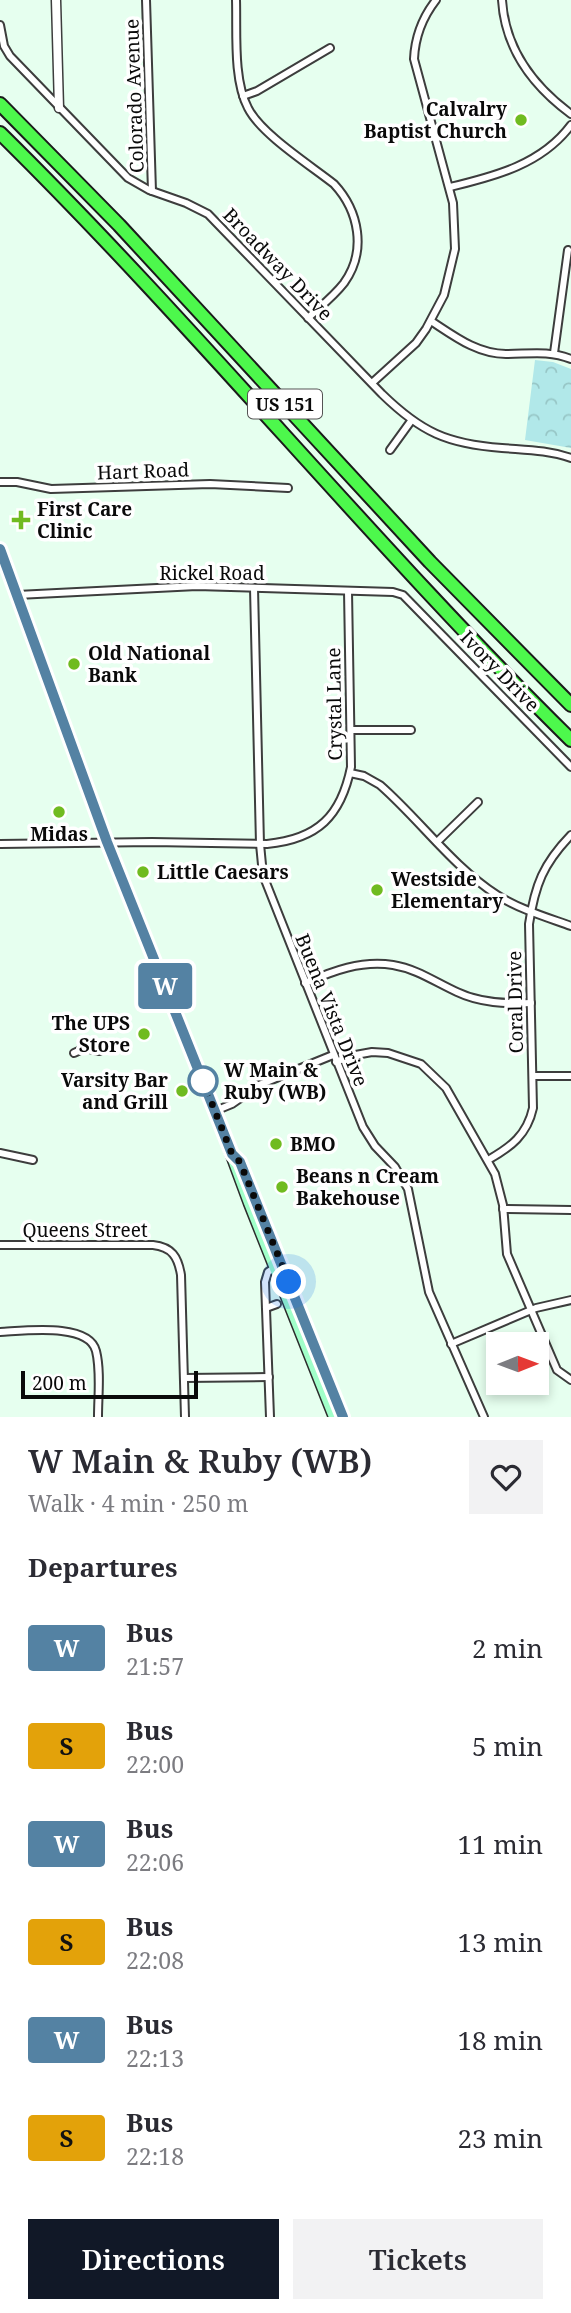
<!DOCTYPE html>
<meta charset="utf-8">
<style>
body{margin:0;font-family:"Noto Serif",serif;background:#f2f2f3;color:#2b2b33;height:100vh;display:flex;flex-direction:column;font-size:26px;white-space:nowrap}
*{box-sizing:border-box;margin:0}
p{font-size:23px;color:#7c7c81}
.icon{flex:none;width:38px;height:38px;fill:none;stroke:currentColor;stroke-width:2;stroke-linecap:round;stroke-linejoin:round}
.map{position:relative;height:1417px;overflow:hidden}
.sheet{display:flex;flex-direction:column;background:#fff;flex:1}
.sheet>*{flex:none}
.badge{padding:0 14px;border-radius:5px;font-size:24px;line-height:46px}
.needle{width:46px;rotate:89deg}
.controls{position:absolute;left:486px;top:1332px;display:grid;gap:14px}
.controls a{display:grid;place-items:center;width:63px;height:63px;border-radius:0px;background:#fff;box-shadow:0 4px 10px #0003;font-size:35px}
.scale{position:absolute;left:21px;bottom:18px;width:177px;box-sizing:border-box;padding-left:7px;border:4px solid #0a0a0a;border-top:0;font-size:19px;line-height:24px;white-space:nowrap;color:#0a0a0a;-webkit-text-stroke:5px #fff;paint-order:stroke}
.you{position:absolute;width:35px;height:35px;margin:-18px;border:5px solid #fff;border-radius:50%;background:#1a73e8;box-shadow:0 0 0 10px #1a73e833}
.map>.badge{position:absolute;translate:-50% -50%;box-shadow:0 0 0 4px #fff}
h2{padding:0 28px;font-size:26px;line-height:63px}
.round{display:grid;place-items:center;flex:none;width:74px;height:74px;border-radius:0px;background:#f2f2f3}
.head{display:flex;align-items:center;justify-content:space-between;height:119px;padding:0 28px}
h1{font-size:33px;font-weight:600;line-height:52px}
.cta{display:flex;gap:14px;margin-top:auto;padding:14px 28px}
.cta a{flex:1;height:80px;border-radius:0px;background:#111827;color:#fff;font-size:28px;font-weight:600;line-height:80px;text-align:center}
.cta a+a{background:#f2f2f3;color:#2b2b33}
ul{padding:0;list-style:none}
li{display:flex;align-items:center;gap:21px;height:98px;padding:0 28px}
li div{flex:1}
li b{display:block;font-size:26px}
li em{font-style:normal}
li .badge{min-width:77px;font-weight:700;text-align:center}
.map>svg:first-child{display:block}
.park{fill:url(#park-crowns)}
.lines{fill:none;stroke-linecap:round;stroke-linejoin:round}
.minor-casing{stroke:#3d3d3d;stroke-width:10}
.tertiary-casing{stroke:#3d3d3d;stroke-width:11}
.secondary-casing{stroke:#2c2c2c;stroke-width:13}
.motorway-casing{stroke:#1b1b1b;stroke-width:16}
.minor{stroke:#fff;stroke-width:6}
.tertiary{stroke:#fff;stroke-width:8}
.secondary{stroke:#a1ffc9;stroke-width:10}
.motorway{stroke:#4df84c;stroke-width:12}
.line-casing{stroke:#fff;stroke-width:16}
.line{stroke:#5482a3;stroke-width:10}
.walk{stroke:#0a0a0a;stroke-width:7;stroke-dasharray:0 12.6}
.poi-dot{fill:#70bb20;stroke:#fff;stroke-width:2.5}
.stop-dot{fill:#fff;stroke:#5482a3;stroke-width:3.5}
.labels{text-anchor:middle;dominant-baseline:central;stroke-width:7;stroke-linejoin:round;paint-order:stroke}
.shield{fill:#fff;stroke:#545454;stroke-width:2}
.shield-label{font-size:18px;font-weight:bold;fill:#0a0a0a}
.street-label{font-size:19px;fill:#0a0a0a;stroke:#fff}
.poi-label{font-size:19px;font-weight:bold;fill:#0a0a0a;stroke:#fff;text-anchor:start}
.stop-label{font-size:19px;font-weight:bold;fill:#0a0a0a;stroke:#fff;text-anchor:start}
</style>
<div class="map">
<svg width="571" height="1417" viewBox="0 0 571 1417">
<defs>
<pattern id="park-crowns" width="20" height="18" patternUnits="userSpaceOnUse" patternTransform="scale(1.75)"><rect width="20" height="18" fill="#b1e8e9"/><path d="M2 6a3 3 0 1 1 6 0M12 15a3 3 0 1 1 6 0" fill="none" stroke="#97c6c6"/></pattern>
</defs>
<rect width="100%" height="100%" fill="#e6ffef"/>
<path class="park" d="M 535,360 L 553,362 L 571,369 L 571,448 L 525,440 Z"/>
<g class="lines">
<defs>
<g id="minor">
<path d="M 146,0 L 152,191"/>
<path d="M 236,0 C 237,32 233,80 248,108 C 261,134 310,165 334,184 C 359,211 367,251 344,283 C 334,296 320,307 308,318"/>
<path d="M 502,0 C 505,49 533,86 571,114"/>
<path d="M 0,25 L 4,46 L 10,56 L 128,178 L 149,190 L 186,203 L 208,214 L 382,394 C 421,432 447,444 502,448 C 526,450 548,450 571,458"/>
<path d="M 243,96 L 257,91 L 330,48"/>
<path d="M 450,187 C 496,176 542,164 571,125"/>
<path d="M 431,321 C 454,336 477,354 506,354 C 529,354 548,350 571,359"/>
<path d="M 554,353 L 568,250"/>
<path d="M 372,383 L 416,343 L 426,329 L 444,295 L 455,249 L 453,203 L 414,59 C 415,36 422,18 436,0"/>
<path d="M 390,450 L 411,421"/>
<path d="M 0,482 L 17,482 L 51,489 L 210,484 L 288,488"/>
<path d="M 254,588 L 260,844 L 263,875 L 363,1127 L 375,1146 L 395,1167 L 408,1189 L 429,1292 L 484,1417"/>
<path d="M 17,595 L 197,586 L 393,592 L 403,595 L 571,767"/>
<path d="M 351,730 L 411,730"/>
<path d="M 350,773 L 364,776 L 380,785 C 420,820 452,866 497,895 C 519,909 546,917 571,926"/>
<path d="M 437,842 L 478,802"/>
<path d="M 0,844 L 152,842 L 267,844 C 318,839 341,816 351,767 L 348,591"/>
<path d="M 305,983 C 333,971 361,960 393,965 C 417,969 435,982 457,992 C 480,1003 506,1004 531,1003"/>
<path d="M 74,1053 L 85,1048 L 99,1051 L 113,1046"/>
<path d="M 336,1062 L 350,1056 L 372,1052 L 388,1053 L 421,1064 L 446,1088 L 495,1174 L 503,1205 L 507,1254 L 557,1370 L 571,1380"/>
<path d="M 533,1076 L 571,1076"/>
<path d="M 215,1111 L 232,1104 L 259,1085 L 333,1055"/>
<path d="M 0,1153 L 33,1160"/>
<path d="M 488,1160 C 511,1147 527,1135 533,1108 L 529,924 C 535,885 543,864 571,835"/>
<path d="M 503,1209 L 571,1210"/>
<path d="M 0,1245 L 153,1245 C 172,1247 178,1257 181,1275 L 185,1417"/>
<path d="M 266,1308 L 277,1304"/>
<path d="M 0,1332 C 23,1331 89,1322 96,1351 C 101,1371 98,1396 98,1417"/>
<path d="M 451,1344 L 536,1308 L 571,1300"/>
<path d="M 184,1378 L 269,1377"/>
<path d="M 270,1417 L 265,1282 L 268,1272 L 274,1268"/>
</g>
<path id="tertiary" d="M 56,0 L 59,108"/>
<g id="secondary">
<path d="M 0,549 L 107,842 L 215,1111 L 249,1203 L 334,1417"/>
<path d="M 232,1155 L 240,1162 L 246,1177 L 343,1417"/>
</g>
<g id="motorway">
<path d="M 0,104 L 119,225 L 430,562 L 571,705"/>
<path d="M 0,133 C 198,328 373,545 571,740"/>
</g>
</defs>
<use href="#minor" class="minor-casing"/>
<use href="#tertiary" class="tertiary-casing"/>
<use href="#secondary" class="secondary-casing"/>
<use href="#motorway" class="motorway-casing"/>
<use href="#minor" class="minor"/>
<use href="#tertiary" class="tertiary"/>
<use href="#secondary" class="secondary"/>
<use href="#motorway" class="motorway"/>
</g>
<g class="lines">
<defs>
<path id="line" d="M 0,549 L 107,842 L 232,1154 L 240,1162 L 246,1177 L 343,1417"/>
</defs>
<use href="#line" class="line-casing"/>
<use href="#line" class="line"/>
<path class="walk" d="M 203,1081 L 232,1154 L 240,1162 L 246,1177 L 289,1282"/>
</g>
<g class="poi-dot">
<circle cx="521" cy="120" r="7"/>
<path d="M17.5 509.5h7v7h7v7h-7v7h-7v-7h-7v-7h7z"/>
<circle cx="74" cy="664" r="7"/>
<circle cx="59" cy="812" r="7"/>
<circle cx="143" cy="872" r="7"/>
<circle cx="377" cy="890" r="7"/>
<circle cx="144" cy="1034" r="7"/>
<circle cx="182" cy="1091" r="7"/>
<circle cx="276" cy="1144" r="7"/>
<circle cx="282" cy="1187" r="7"/>
</g>
<circle class="stop-dot" cx="203" cy="1081" r="14"/>
<g class="labels">
<rect class="shield" x="248" y="389.5" width="74" height="29" rx="5"/>
<g class="shield-label">
<text x="285" y="404">US 151</text>
</g>
<g class="street-label">
<text transform="translate(134 96) rotate(-92)">Colorado Avenue</text>
<text transform="translate(278 264) rotate(46)">Broadway Drive</text>
<text transform="translate(143 471) rotate(-2)">Hart Road</text>
<text x="212" y="573">Rickel Road</text>
<text transform="translate(500 671) rotate(46)">Ivory Drive</text>
<text transform="translate(334 704) rotate(-91)">Crystal Lane</text>
<text transform="translate(515 1002) rotate(-91)">Coral Drive</text>
<text transform="translate(332 1010) rotate(68)">Buena Vista Drive</text>
<text x="85" y="1230">Queens Street</text>
</g>
<g class="poi-label">
<text x="507" y="109" text-anchor="end">Calvalry<tspan x="507" dy="22">Baptist Church</tspan></text>
<text x="37" y="509">First Care<tspan x="37" dy="22">Clinic</tspan></text>
<text x="88" y="653">Old National<tspan x="88" dy="22">Bank</tspan></text>
<text x="59" y="834" text-anchor="middle">Midas</text>
<text x="157" y="872">Little Caesars</text>
<text x="391" y="879">Westside<tspan x="391" dy="22">Elementary</tspan></text>
<text x="130" y="1023" text-anchor="end">The UPS<tspan x="130" dy="22">Store</tspan></text>
<text x="168" y="1080" text-anchor="end">Varsity Bar<tspan x="168" dy="22">and Grill</tspan></text>
<text x="290" y="1144">BMO</text>
<text x="296" y="1176">Beans n Cream<tspan x="296" dy="22">Bakehouse</tspan></text>
</g>
<g class="stop-label">
<text x="224" y="1070">W Main &amp;<tspan x="224" dy="22">Ruby (WB)</tspan></text>
</g>
</g>
</svg>
<div class="controls">
<a><svg class="needle" viewBox="-14 -14 28 28"><path d="M0-13l5 13h-10z" fill="#e53935"/><path d="M0 13l5-13h-10z" fill="#7c7c81"/></svg></a>
</div>
<div class="scale">200 m</div>
<div class="you" style="left:289px;top:1282px"></div>
<b class="badge" style="left:165px;top:986px;background:#5482a3;color:#fff">W</b>
</div>
<section class="sheet">
<div class="head"><div><h1>W Main &amp; Ruby (WB)</h1><p>Walk · 4 min · 250 m</p></div><a class="round"><svg class="icon" aria-label="heart" viewBox="0 0 24 24"><path d="M12 20l-8-8c-3-5 5-10 8-4 3-6 11-1 8 4z"/></svg></a></div>
<h2>Departures</h2>
<ul>
<li><span class="badge" style="background:#5482a3;color:#fff">W</span><div><b>Bus</b><p>21:57</p></div><em>2 min</em></li>
<li><span class="badge" style="background:#e3a20a;color:#111">S</span><div><b>Bus</b><p>22:00</p></div><em>5 min</em></li>
<li><span class="badge" style="background:#5482a3;color:#fff">W</span><div><b>Bus</b><p>22:06</p></div><em>11 min</em></li>
<li><span class="badge" style="background:#e3a20a;color:#111">S</span><div><b>Bus</b><p>22:08</p></div><em>13 min</em></li>
<li><span class="badge" style="background:#5482a3;color:#fff">W</span><div><b>Bus</b><p>22:13</p></div><em>18 min</em></li>
<li><span class="badge" style="background:#e3a20a;color:#111">S</span><div><b>Bus</b><p>22:18</p></div><em>23 min</em></li>
</ul>
<div class="cta"><a>Directions</a><a>Tickets</a></div>
</section>
